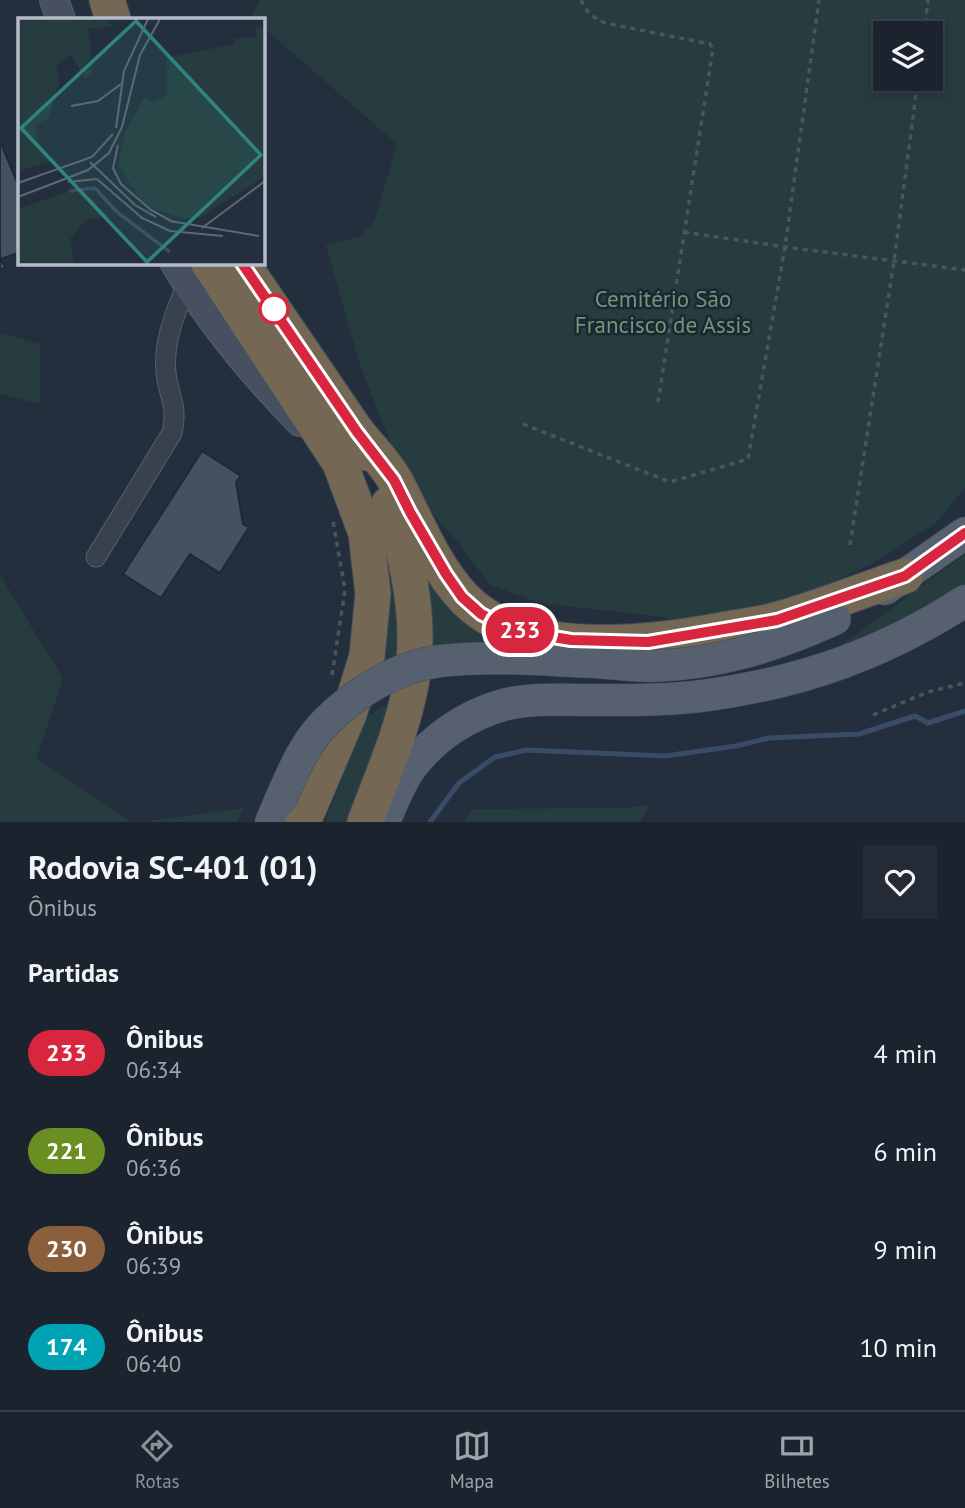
<!DOCTYPE html>
<html lang="pt">
<meta charset="utf-8">
<style>
body{margin:0;font-family:"PT Sans",sans-serif;background:#242b36;color:#f1f3f6;height:100vh;display:flex;flex-direction:column;font-size:26px;white-space:nowrap}
*{box-sizing:border-box;margin:0}
p{font-size:23px;color:#a0a4aa}
.icon{flex:none;width:38px;height:38px;fill:none;stroke:currentColor;stroke-width:2;stroke-linecap:round;stroke-linejoin:round}
.map{position:relative;height:822px;overflow:hidden}
.drawer{display:flex;flex-direction:column;background:#1b232e;flex:1}
.drawer>*{flex:none}
.badge{padding:0 14px;border-radius:23px;font-size:24px;line-height:46px}
.buttons{position:absolute;left:873px;top:21px;display:grid;gap:14px}
.buttons a{display:grid;place-items:center;width:70px;height:70px;border-radius:0px;background:#1b232e;box-shadow:0 4px 10px #0003,0 0 0 2px #39404a;font-size:35px}
.map>.badge{position:absolute;translate:-50% -50%;box-shadow:0 0 0 4px #fff}
h2{padding:0 28px;font-size:26px;line-height:63px}
.round{display:grid;place-items:center;flex:none;width:74px;height:74px;border-radius:0px;background:#242b36}
.headline{display:flex;align-items:center;justify-content:space-between;height:119px;padding:0 28px}
h1{font-size:33px;font-weight:600;line-height:52px}
ul{padding:0;list-style:none}
li{display:flex;align-items:center;gap:21px;height:98px;padding:0 28px}
li div{flex:1}
li b{display:block;font-size:26px}
li em{font-style:normal}
li .badge{min-width:77px;font-weight:700;text-align:center}
.dock{display:flex;justify-content:space-around;align-items:center;height:98px;border-top:2px solid #39404a;background:#1b232e;font-size:19px;color:#a0a4aa}
.dock a{display:grid;justify-items:center;gap:4px}
.dock .selected{color:#8c9099}
.map>svg:first-child{display:block}
.green{fill:#263c3f;fill-rule:evenodd}
.lines{fill:none;stroke-linecap:round;stroke-linejoin:round}
.stream{stroke:#394c67;stroke-width:5}
.building{fill:#455162;stroke:#1f2835;stroke-width:2}
.street-casing{stroke:#565f6c;stroke-width:21}
.secondary-casing{stroke:#565f6c;stroke-width:30}
.primary-casing{stroke:#414a57;stroke-width:33}
.highway-casing{stroke:#434c59;stroke-width:37}
.path{stroke:#44595c;stroke-width:3.5;stroke-dasharray:5 5;stroke-linecap:butt}
.street{stroke:#38414e;stroke-width:19}
.secondary{stroke:#465061;stroke-width:28}
.primary{stroke:#56606e;stroke-width:32}
.highway{stroke:#746855;stroke-width:35}
.primary-bridge-casing{stroke:#414a57;stroke-width:33;stroke-linecap:butt}
.primary-bridge{stroke:#56606e;stroke-width:32}
.line-casing{stroke:#fff;stroke-width:16}
.line{stroke:#d7263d;stroke-width:10}
.stop-dot{fill:#fff;stroke:#d7263d;stroke-width:3.5}
.labels{text-anchor:middle;dominant-baseline:central;stroke-width:5;stroke-linejoin:round;paint-order:stroke}
.park-label{font-size:23px;fill:#6b9a76;stroke:#1d2633}
.inset-river{fill:none;stroke:#394c67;stroke-width:3.5}
.inset-road{fill:none;stroke:#5e6776;stroke-width:2}
.view{fill:#308480;fill-opacity:0.15;stroke:#308480;stroke-width:3.5}
.inset-edge{fill:none;stroke:#b4bcc9;stroke-width:3.5}
</style>
<div class="map">
<svg width="965" height="822" viewBox="0 0 965 822">
<rect width="100%" height="100%" fill="#242f3e"/>
<g class="green">
<path d="M 261,0 L 965,0 L 965,488 L 935,524 L 871,564 L 783,607 L 696,621 L 541,603 L 490,585 L 453,536 L 417,496 L 390,442 L 359,362 L 326,245 L 359,237 L 375,220 L 397,144 L 263,27 L 262,19 L 253,19 L 250,17 ZM 886,33 L 931,33 L 931,79 L 886,79 Z"/>
<path d="M 0,333 L 40,344 L 40,404 L 0,394 Z"/>
<path d="M 379,503 L 395,542 L 399,666 L 376,677 Z"/>
<path d="M 415,526 L 440,576 L 558,641 L 426,652 Z"/>
<path d="M 965,554 L 965,586 L 931,612 L 828,655 Z"/>
<path d="M 0,575 L 63,679 L 36,759 L 132,822 L 0,822 Z"/>
<path d="M 391,701 L 349,822 L 325,822 L 366,718 Z"/>
<path d="M 650,805 L 639,822 L 464,822 L 473,809 L 623,808 Z"/>
<path d="M 244,808 L 236,822 L 141,822 Z"/>
</g>
<g class="lines">
<path class="stream" d="M 430,822 L 459,783 L 495,757 L 527,750 L 665,756 L 736,746 L 769,738 L 859,734 L 915,716 L 928,723 L 965,711"/>
</g>
<g class="building">
<path d="M 0,141 L 19,187 L 19,253 L 0,259 L 6,268 L 0,269 Z"/>
<path d="M 202,451 L 241,476 L 236,482 L 243,524 L 249,527 L 220,573 L 190,554 L 161,598 L 123,574 Z"/>
</g>
<g class="lines">
<defs>
<path id="street" d="M 96,557 L 172,433 C 177,407 172,404 167,380 C 161,348 174,314 187,285"/>
<g id="secondary">
<path d="M 54,0 L 61,19"/>
<path d="M 174,262 C 209,321 252,373 300,422"/>
</g>
<g id="primary">
<path d="M 885,589 L 965,533"/>
<path d="M 271,822 L 280,801"/>
<path d="M 384,822 C 392,803 400,782 412,766 C 435,736 468,715 503,705 C 528,698 557,700 582,700 C 625,700 667,701 709,695 C 803,682 885,653 965,601"/>
</g>
<g id="highway">
<path d="M 107,0 L 113,19"/>
<path d="M 208,262 L 340,463 L 366,533 L 373,594 L 367,656 L 349,714 L 303,822"/>
<path d="M 241,262 L 357,432 L 367,453"/>
<path d="M 357,432 C 370,448 386,464 396,482 C 416,520 433,565 463,597 C 521,660 651,644 727,629 C 744,626 762,624 779,619 C 821,607 863,590 905,576"/>
<path d="M 365,822 C 382,777 402,732 411,684 C 422,624 409,560 389,504"/>
</g>
</defs>
<use href="#street" class="street-casing"/>
<use href="#secondary" class="secondary-casing"/>
<use href="#primary" class="primary-casing"/>
<use href="#highway" class="highway-casing"/>
<g class="path">
<path d="M 581,0 C 587,13 592,17 605,23 L 710,44 L 713,48 L 658,402"/>
<path d="M 924,33 L 928,0"/>
<path d="M 684,232 L 785,247 L 965,270"/>
<path d="M 523,424 L 670,482 L 748,459 L 785,247 L 819,0"/>
<path d="M 850,545 L 894,261 L 918,79"/>
<path d="M 332,675 L 345,590 L 333,521"/>
<path d="M 873,715 L 928,692 L 965,683"/>
</g>
<use href="#street" class="street"/>
<use href="#secondary" class="secondary"/>
<use href="#primary" class="primary"/>
<use href="#highway" class="highway"/>
<defs>
<path id="primary-bridge" d="M 280,801 C 292,774 304,744 325,723 C 354,693 398,666 440,661 C 490,655 543,660 594,662 C 613,663 633,666 652,666 C 719,664 775,646 835,619"/>
</defs>
<use href="#primary-bridge" class="primary-bridge-casing"/>
<use href="#primary-bridge" class="primary-bridge"/>
</g>
<g class="lines">
<defs>
<path id="line" d="M 241,262 L 357,432 L 394,480 L 410,512 L 446,574 L 462,597 L 481,614 L 505,626 L 529,633 L 571,640 L 648,642 L 777,620 L 905,576 L 965,533"/>
</defs>
<use href="#line" class="line-casing"/>
<use href="#line" class="line"/>
</g>
<circle class="stop-dot" cx="274" cy="309" r="14"/>
<g class="labels">
<g class="park-label">
<text x="663" y="298">Cemitério São<tspan x="663" dy="26">Francisco de Assis</tspan></text>
</g>
</g>
<g transform="translate(18 18)">
<rect width="247" height="247" fill="#242f3e"/>
<path d="M 0,1 L 89,1 L 94,8 L 70,11 L 75,53 L 67,61 L 53,36 L 38,48 L 41,65 L 31,100 L 17,107 L 21,128 L 37,142 L 0,153 ZM 243,8 L 247,11 L 247,158 L 182,200 L 166,201 L 135,191 L 122,181 L 100,147 L 107,114 L 126,80 L 136,84 L 149,77 L 148,40 L 217,26 L 216,21 L 240,18 L 237,12 ZM 51,173 L 67,174 L 90,198 L 67,202 L 52,221 L 56,246 L 0,246 L 0,191 Z" fill="#263c3f"/>
<path class="inset-river" d="M 51,173 L 77,170 L 99,194 L 152,234"/>
<path class="inset-road" d="M 53,88 L 80,83 L 103,66M 98,110 L 106,53 L 130,1M 100,127 L 95,150 L 103,166 L 133,192 L 155,204M 72,144 L 117,187 L 138,199M 50,164 L 79,161 L 124,200 L 152,213 L 205,218M 0,165 L 74,139 L 95,116M 0,179 L 70,152 L 91,135 L 104,109 L 122,37 L 142,1M 152,203 L 241,218M 184,210 L 247,163"/>
<path class="view" d="M 118,3 L 243,137 L 129,244 L 3,110 Z"/>
<rect width="247" height="247" class="inset-edge"/>
</g>
</svg>
<div class="buttons">
<a><svg class="icon" aria-label="layers" viewBox="0 0 24 24"><path d="M12 4l9 5-9 5-9-5zM3 14l9 5 9-5"/></svg></a>
</div>
<b class="badge" style="left:520px;top:630px;background:#d7263d;color:#fff">233</b>
</div>
<section class="drawer">
<div class="headline"><div><h1>Rodovia SC-401 (01)</h1><p>Ônibus</p></div><a class="round"><svg class="icon" aria-label="heart" viewBox="0 0 24 24"><path d="M12 20l-8-8c-3-5 5-10 8-4 3-6 11-1 8 4z"/></svg></a></div>
<h2>Partidas</h2>
<ul>
<li><span class="badge" style="background:#d7263d;color:#fff">233</span><div><b>Ônibus</b><p>06:34</p></div><em>4 min</em></li>
<li><span class="badge" style="background:#6b8e23;color:#fff">221</span><div><b>Ônibus</b><p>06:36</p></div><em>6 min</em></li>
<li><span class="badge" style="background:#8b5e3c;color:#fff">230</span><div><b>Ônibus</b><p>06:39</p></div><em>9 min</em></li>
<li><span class="badge" style="background:#00a3b4;color:#fff">174</span><div><b>Ônibus</b><p>06:40</p></div><em>10 min</em></li>
</ul>
</section>
<nav class="dock">
<a class="selected"><svg class="icon" aria-label="directions" viewBox="0 0 24 24"><path d="M12 3l9 9-9 9-9-9zM9 14v-3h6M13 9l2 2-2 2"/></svg>Rotas</a>
<a><svg class="icon" aria-label="map" viewBox="0 0 24 24"><path d="M3 6l6-2 6 2 6-2v14l-6 2-6-2-6 2zM9 4v14M15 6v14"/></svg>Mapa</a>
<a><svg class="icon" aria-label="tickets" viewBox="0 0 24 24"><path d="M3 7h18v10H3zM15 7v10"/></svg>Bilhetes</a>
</nav>
